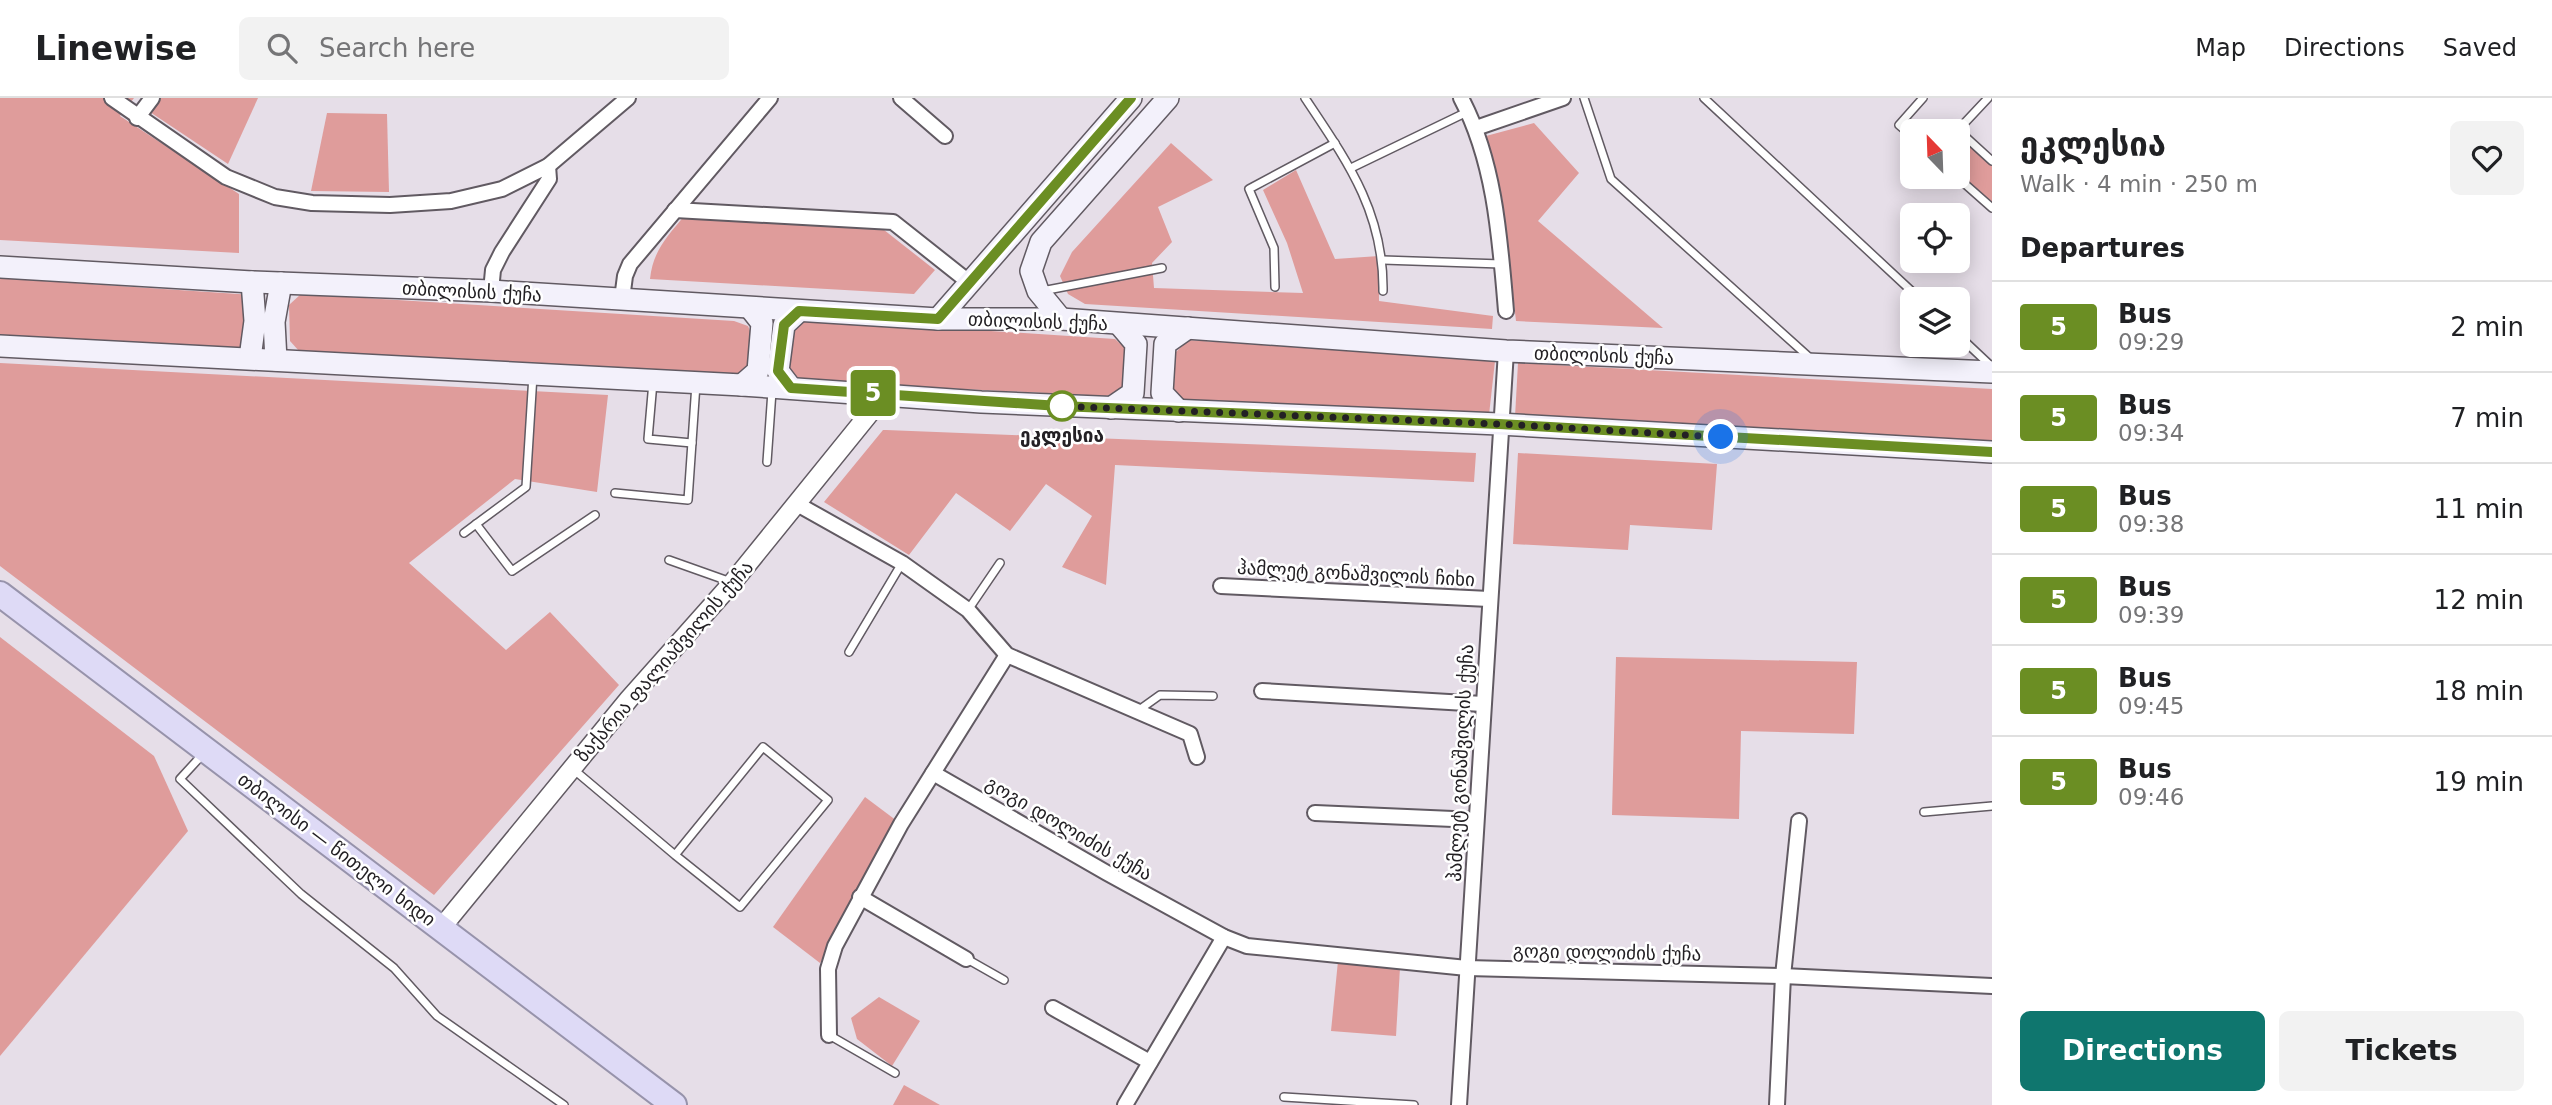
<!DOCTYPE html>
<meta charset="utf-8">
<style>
body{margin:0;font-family:"DejaVu Sans","Noto Sans Georgian",sans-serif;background:#f2f2f2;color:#202124;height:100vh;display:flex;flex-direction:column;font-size:26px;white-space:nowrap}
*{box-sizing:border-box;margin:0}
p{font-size:23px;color:#757577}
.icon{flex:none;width:38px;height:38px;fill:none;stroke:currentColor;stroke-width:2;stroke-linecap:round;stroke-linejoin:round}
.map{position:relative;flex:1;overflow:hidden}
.sheet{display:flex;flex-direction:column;background:#fff;width:560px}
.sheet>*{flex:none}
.badge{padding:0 14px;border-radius:5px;font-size:24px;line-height:46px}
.needle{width:46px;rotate:337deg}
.controls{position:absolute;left:1900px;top:21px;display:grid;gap:14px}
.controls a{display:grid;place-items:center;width:70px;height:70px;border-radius:10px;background:#fff;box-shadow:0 4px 18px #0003;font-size:35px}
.you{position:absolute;width:35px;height:35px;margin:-18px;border:5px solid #fff;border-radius:50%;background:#1a73e8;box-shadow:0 0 0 10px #1a73e833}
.map>.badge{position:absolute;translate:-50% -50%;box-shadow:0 0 0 4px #fff}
h2{padding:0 28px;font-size:26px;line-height:63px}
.round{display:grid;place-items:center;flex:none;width:74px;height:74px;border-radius:10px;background:#f2f2f2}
.head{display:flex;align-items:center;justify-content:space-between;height:119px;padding:0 28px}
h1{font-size:33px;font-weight:700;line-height:52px}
.primary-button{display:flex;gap:14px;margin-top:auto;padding:14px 28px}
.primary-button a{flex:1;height:80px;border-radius:10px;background:#0f766e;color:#fff;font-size:28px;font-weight:700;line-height:80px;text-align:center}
.primary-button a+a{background:#f2f2f2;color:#202124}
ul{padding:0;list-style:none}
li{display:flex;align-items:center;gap:21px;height:91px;padding:0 28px;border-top:2px solid #e0e0e0}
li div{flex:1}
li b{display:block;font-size:26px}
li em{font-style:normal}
li .badge{min-width:77px;font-weight:700;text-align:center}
header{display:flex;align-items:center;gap:42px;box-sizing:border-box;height:98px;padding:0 35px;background:#fff;border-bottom:2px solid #e0e0e0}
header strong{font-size:33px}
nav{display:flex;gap:38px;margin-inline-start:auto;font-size:24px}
.search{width:490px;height:63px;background:#f2f2f2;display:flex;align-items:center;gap:18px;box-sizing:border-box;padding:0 24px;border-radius:10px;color:#757577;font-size:26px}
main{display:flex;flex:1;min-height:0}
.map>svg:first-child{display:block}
.green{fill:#df9c9b}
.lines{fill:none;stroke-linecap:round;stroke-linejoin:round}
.service-casing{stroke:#615a62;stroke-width:10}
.minor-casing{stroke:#615a62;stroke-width:18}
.tertiary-casing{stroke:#615a62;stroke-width:21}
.secondary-casing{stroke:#615a62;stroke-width:24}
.trunk-casing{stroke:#9793ab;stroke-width:28}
.service{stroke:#fff;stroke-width:7}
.minor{stroke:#fff;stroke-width:14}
.tertiary{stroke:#fff;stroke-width:18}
.secondary{stroke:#f3f1fb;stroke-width:21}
.trunk{stroke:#dedaf6;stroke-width:24}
.line-casing{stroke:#fff;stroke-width:16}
.line{stroke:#6b8e23;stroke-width:10}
.walk{stroke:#232024;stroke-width:7;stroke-dasharray:0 12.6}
.stop-dot{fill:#fff;stroke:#6b8e23;stroke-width:3.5}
.labels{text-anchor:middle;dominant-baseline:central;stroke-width:5;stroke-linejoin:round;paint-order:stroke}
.street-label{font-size:19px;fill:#232024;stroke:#fff}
.stop-label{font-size:19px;font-weight:bold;fill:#232024;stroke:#fff}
</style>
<header>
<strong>Linewise</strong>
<div class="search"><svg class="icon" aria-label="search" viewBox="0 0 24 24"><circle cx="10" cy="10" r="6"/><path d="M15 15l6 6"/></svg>Search here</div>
<nav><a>Map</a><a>Directions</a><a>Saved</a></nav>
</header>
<main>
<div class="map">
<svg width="1992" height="1007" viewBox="0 0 1992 1007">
<rect width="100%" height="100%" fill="#e6dee8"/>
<g class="green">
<path d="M 0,0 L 134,0 L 120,18 L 239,96 L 239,155 L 0,142 Z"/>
<path d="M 161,0 L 258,0 L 228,66 L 150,14 Z"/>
<path d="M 327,15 L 387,16 L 389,94 L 311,93 Z"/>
<path d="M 1534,25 L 1579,75 L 1538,123 L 1663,230 L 1516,223 L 1502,99 L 1486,38 Z"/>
<path d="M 1958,36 L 1992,68 L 1992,104 L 1958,74 Z"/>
<path d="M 1171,45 L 1213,82 L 1158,109 L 1172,144 L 1152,165 L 1154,190 L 1303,195 L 1287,145 L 1263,92 L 1296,72 L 1335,161 L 1379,158 L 1379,203 L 1493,218 L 1492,231 L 1085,206 L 1068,196 L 1060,178 L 1072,154 Z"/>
<path d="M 685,117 L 879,128 L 935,172 L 914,196 L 650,181 C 653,152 668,138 685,117 Z"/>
<path d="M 0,180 L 253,197 L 246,255 L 0,239 Z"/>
<path d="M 301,196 L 734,223 L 748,228 C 756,244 753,267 739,279 L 299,253 L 290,243 L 289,207 Z"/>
<path d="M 805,221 L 1115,241 L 1126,251 L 1124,291 L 1106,298 L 800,283 L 788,271 L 792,228 Z"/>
<path d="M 1188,242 L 1495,263 L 1489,317 L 1184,302 L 1173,293 L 1168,262 Z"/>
<path d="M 0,265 L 608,297 L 597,394 L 515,381 L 409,465 L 506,552 L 550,514 L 619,587 L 434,797 L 0,468 Z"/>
<path d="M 1518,265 L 1992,291 L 1992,343 L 1515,319 Z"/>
<path d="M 883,332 L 886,332 L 1476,355 L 1474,384 L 1115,367 L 1106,487 L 1062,469 L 1092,418 L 1046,386 L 1010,433 L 956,395 L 909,457 L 824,404 Z"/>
<path d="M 1518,355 L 1717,366 L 1712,432 L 1630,427 L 1628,452 L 1513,446 Z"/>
<path d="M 0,539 L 154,658 L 188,733 L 0,958 Z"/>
<path d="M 1616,559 L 1857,564 L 1854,636 L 1741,633 L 1739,721 L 1612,717 Z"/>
<path d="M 865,699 L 897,723 L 820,865 L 773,829 Z"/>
<path d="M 1338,863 L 1400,870 L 1396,938 L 1331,933 Z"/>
<path d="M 879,899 L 920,923 L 892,968 L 857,941 L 851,920 Z"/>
<path d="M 904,987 L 940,1007 L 893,1007 Z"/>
</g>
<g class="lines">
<defs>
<g id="service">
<path d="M 1305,0 C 1347,63 1384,114 1383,193"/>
<path d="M 1584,0 L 1611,81 L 1810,260"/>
<path d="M 1704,0 L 1920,201"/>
<path d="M 1988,0 L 1958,32 L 1992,63"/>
<path d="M 1913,39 L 1899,27 L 1923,0"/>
<path d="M 1351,70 L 1467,14"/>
<path d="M 1957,79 L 1992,110"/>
<path d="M 1383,162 L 1501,166"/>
<path d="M 1275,189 L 1274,150 L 1249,91 L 1335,45"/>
<path d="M 1042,193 L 1162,170"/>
<path d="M 1958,237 L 1991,268"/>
<path d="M 653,284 L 648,341 L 692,345"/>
<path d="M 767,364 L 772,293"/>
<path d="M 615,395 L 688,402 L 696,286"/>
<path d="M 476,426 L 512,473 L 595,417"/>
<path d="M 464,435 L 526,389 L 533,277"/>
<path d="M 669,462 L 731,484"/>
<path d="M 968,512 L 1000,465"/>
<path d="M 849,554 L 902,465"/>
<path d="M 1139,612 L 1160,597 L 1213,598"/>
<path d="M 203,656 L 180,681 L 301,796 L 394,870 L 437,918 L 564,1007"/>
<path d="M 573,671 L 675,757 L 763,649 L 828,702 L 740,809 L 675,757"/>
<path d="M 1924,714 L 1992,708"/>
<path d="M 967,861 L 1004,882"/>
<path d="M 829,937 L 895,975"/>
<path d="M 1284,999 L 1414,1007"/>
</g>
<g id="minor">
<path d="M 112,0 L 226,79 L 275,99 L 312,105 L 390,107 L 451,103 L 502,91 L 548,68 L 628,0"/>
<path d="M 901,0 L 945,38"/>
<path d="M 1461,0 C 1495,64 1500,141 1506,213"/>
<path d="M 137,20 L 152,0"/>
<path d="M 1476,30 L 1563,0"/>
<path d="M 675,112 L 893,124 L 970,185"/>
<path d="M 491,193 L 493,172 L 502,154 L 549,81 L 548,68"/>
<path d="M 622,201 L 625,178 L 630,166 L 770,0"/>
<path d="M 797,406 L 902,465 L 968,512 L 1007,557 L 1190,636 L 1197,659"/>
<path d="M 1221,488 L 1489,501"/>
<path d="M 1262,593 L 1483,606"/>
<path d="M 933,675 L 1107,775 L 1224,839 L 1247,848 L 1467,870 L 1783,878 L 1992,888"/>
<path d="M 1315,715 L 1476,722"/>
<path d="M 860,799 L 966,861"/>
<path d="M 1053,910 L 1150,964"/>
<path d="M 829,937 L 828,871 L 835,848 L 901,726 L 1007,557"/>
<path d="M 1125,1007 L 1224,839"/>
<path d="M 1459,1007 L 1506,253"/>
<path d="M 1777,1007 L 1783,878 L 1799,723"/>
</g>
<path id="tertiary" d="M 442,829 L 629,601 L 733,484 L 886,295"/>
<g id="secondary">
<path d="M 0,169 L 252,184 L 491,193 L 938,221 L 1061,221 L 1506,253 L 1992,274"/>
<path d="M 938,221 L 1131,0"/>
<path d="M 1061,221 L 1038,193 L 1031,173 L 1041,144 L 1168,0"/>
<path d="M 0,248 L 742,287 L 981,304 L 1499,326 L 1992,354"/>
<path d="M 250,260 L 255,223 L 252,184"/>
<path d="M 276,262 L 274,224 L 281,185"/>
<path d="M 742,287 L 758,273 L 762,225 L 751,211"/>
<path d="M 791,290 L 778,273 L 784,227 L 799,213"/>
<path d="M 1111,310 L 1133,295 L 1136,246 L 1119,226"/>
<path d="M 1179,313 L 1162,295 L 1165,246 L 1188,230"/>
</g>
<path id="trunk" d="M 0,496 L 674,1007"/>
</defs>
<use href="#service" class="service-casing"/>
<use href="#minor" class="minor-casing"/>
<use href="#tertiary" class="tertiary-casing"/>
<use href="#secondary" class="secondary-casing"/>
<use href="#trunk" class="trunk-casing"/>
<use href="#service" class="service"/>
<use href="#minor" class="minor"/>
<use href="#tertiary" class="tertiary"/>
<use href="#secondary" class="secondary"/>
<use href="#trunk" class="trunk"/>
</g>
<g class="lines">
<defs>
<path id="line" d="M 1131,0 L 938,221 L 799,213 L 784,227 L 778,273 L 791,290 L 1059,308 L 1499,326 L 1992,354"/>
</defs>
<use href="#line" class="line-casing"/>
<use href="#line" class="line"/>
<path class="walk" d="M 1062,308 L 1059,308 L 1499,326 L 1721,339"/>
</g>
<circle class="stop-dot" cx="1062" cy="308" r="14"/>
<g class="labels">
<g class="street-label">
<text transform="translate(472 193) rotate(3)">თბილისის ქუჩა</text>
<text transform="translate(1038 223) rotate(2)">თბილისის ქუჩა</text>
<text transform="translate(1604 257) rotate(2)">თბილისის ქუჩა</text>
<text transform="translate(1356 475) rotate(3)">ჰამლეტ გონაშვილის ჩიხი</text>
<text transform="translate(664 563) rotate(-49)">ზაქარია ფალიაშვილის ქუჩა</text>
<text transform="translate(1460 665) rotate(-87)">ჰამლეტ გონაშვილის ქუჩა</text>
<text transform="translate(1069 730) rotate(30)">გოგი დოლიძის ქუჩა</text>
<text transform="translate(337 751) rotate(37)">თბილისი — წითელი ხიდი</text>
<text transform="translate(1607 854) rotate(1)">გოგი დოლიძის ქუჩა</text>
</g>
<g class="stop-label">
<text x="1062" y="337">ეკლესია</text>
</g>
</g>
</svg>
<div class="controls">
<a><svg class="needle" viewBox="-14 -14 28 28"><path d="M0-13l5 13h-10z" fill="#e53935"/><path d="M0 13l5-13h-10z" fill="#757577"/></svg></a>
<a><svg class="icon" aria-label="locate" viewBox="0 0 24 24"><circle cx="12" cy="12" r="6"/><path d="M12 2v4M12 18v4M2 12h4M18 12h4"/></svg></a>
<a><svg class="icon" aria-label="layers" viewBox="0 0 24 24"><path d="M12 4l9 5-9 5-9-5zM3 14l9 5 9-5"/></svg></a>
</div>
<div class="you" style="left:1721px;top:339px"></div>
<b class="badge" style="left:873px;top:295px;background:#6b8e23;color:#fff">5</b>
</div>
<section class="sheet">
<div class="head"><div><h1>ეკლესია</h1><p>Walk · 4 min · 250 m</p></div><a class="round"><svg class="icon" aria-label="heart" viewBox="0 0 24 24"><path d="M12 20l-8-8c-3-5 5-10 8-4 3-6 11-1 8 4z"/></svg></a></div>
<h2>Departures</h2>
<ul>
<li><span class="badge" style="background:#6b8e23;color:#fff">5</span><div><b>Bus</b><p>09:29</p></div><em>2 min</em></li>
<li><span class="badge" style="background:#6b8e23;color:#fff">5</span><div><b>Bus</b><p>09:34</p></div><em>7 min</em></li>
<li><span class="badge" style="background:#6b8e23;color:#fff">5</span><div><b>Bus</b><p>09:38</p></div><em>11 min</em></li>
<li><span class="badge" style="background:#6b8e23;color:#fff">5</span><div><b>Bus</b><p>09:39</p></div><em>12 min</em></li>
<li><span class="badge" style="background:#6b8e23;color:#fff">5</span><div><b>Bus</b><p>09:45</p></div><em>18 min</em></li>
<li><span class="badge" style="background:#6b8e23;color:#fff">5</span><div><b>Bus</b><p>09:46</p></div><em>19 min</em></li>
</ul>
<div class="primary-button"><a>Directions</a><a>Tickets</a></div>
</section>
</main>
